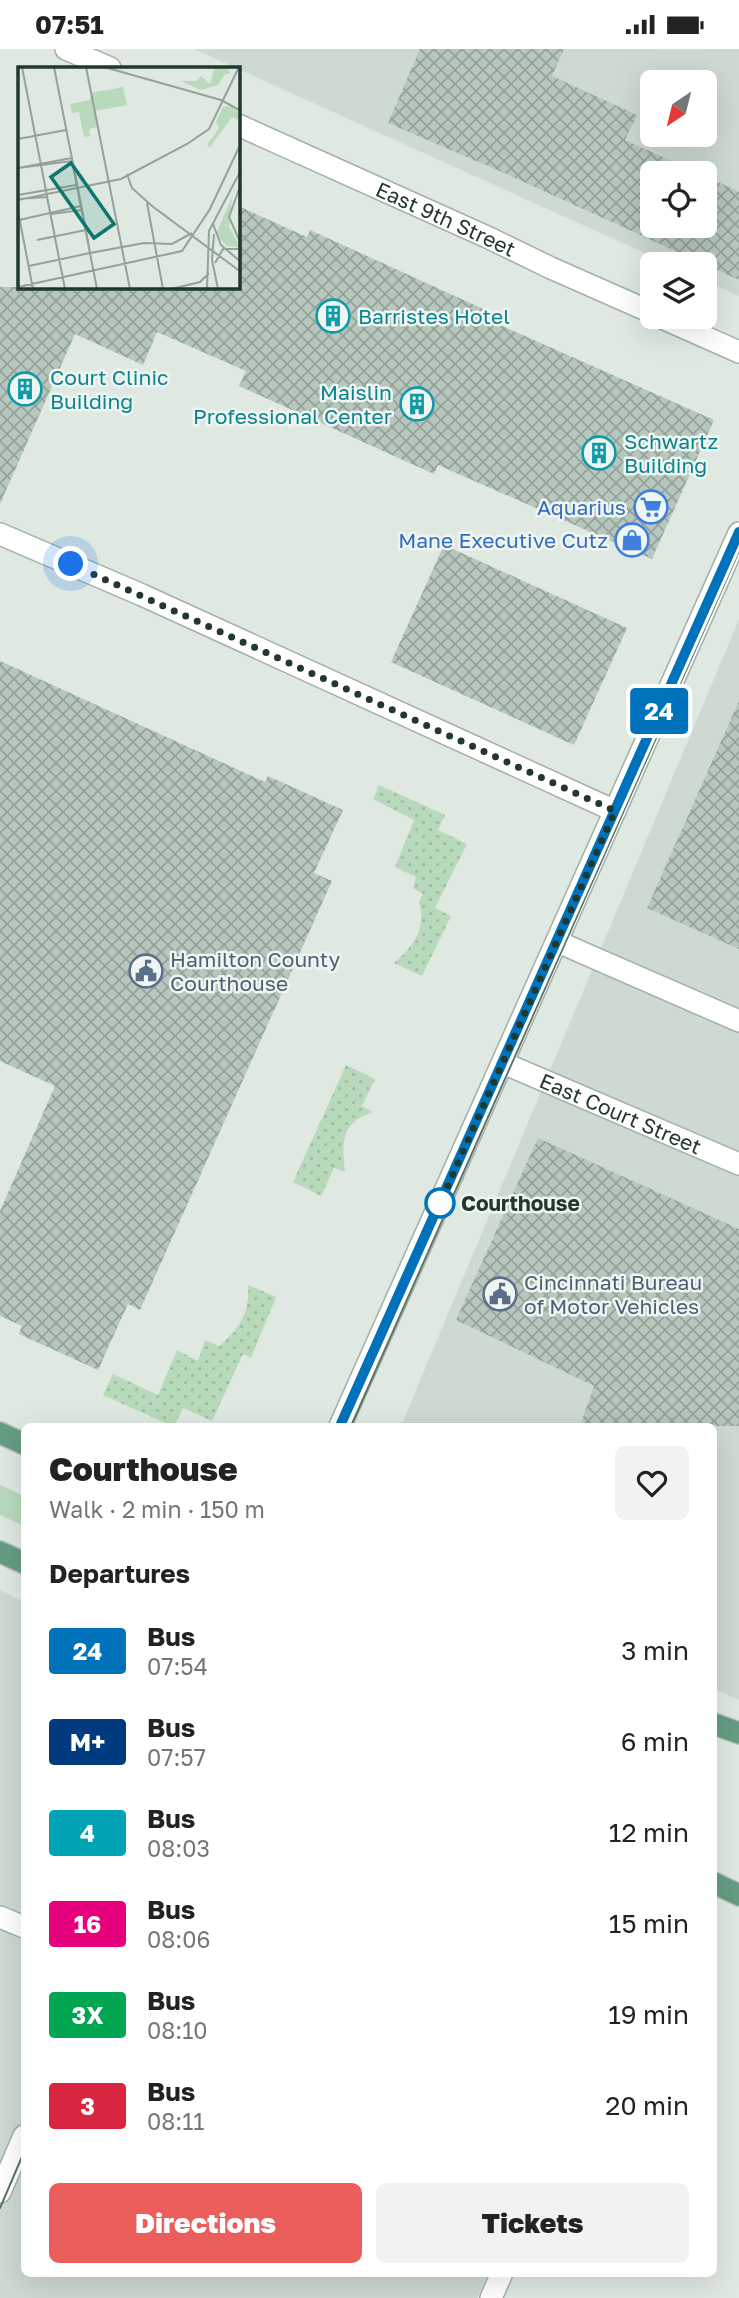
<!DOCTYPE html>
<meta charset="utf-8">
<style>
body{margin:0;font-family:"Golos Text",sans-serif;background:#f2f2f2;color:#222;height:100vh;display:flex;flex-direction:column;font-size:26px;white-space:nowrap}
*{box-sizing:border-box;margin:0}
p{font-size:23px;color:#767676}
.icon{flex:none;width:38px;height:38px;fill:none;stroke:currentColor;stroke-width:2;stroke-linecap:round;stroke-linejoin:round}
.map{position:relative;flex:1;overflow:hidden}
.details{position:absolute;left:21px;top:1374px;width:696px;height:854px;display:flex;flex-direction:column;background:#fff;border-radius:10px;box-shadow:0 7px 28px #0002}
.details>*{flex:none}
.badge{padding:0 14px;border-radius:5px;font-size:24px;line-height:46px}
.needle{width:46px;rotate:215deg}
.controls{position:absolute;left:640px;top:21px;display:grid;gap:14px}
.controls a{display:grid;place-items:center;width:77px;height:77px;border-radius:10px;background:#fff;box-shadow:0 7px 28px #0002;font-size:35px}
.you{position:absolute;width:35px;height:35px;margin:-18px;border:5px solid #fff;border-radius:50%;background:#1a73e8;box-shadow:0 0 0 10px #1a73e833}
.map>.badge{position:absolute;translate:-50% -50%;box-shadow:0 0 0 4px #fff}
h2{padding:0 28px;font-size:26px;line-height:63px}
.round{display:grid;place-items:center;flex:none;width:74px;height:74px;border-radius:10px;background:#f2f2f2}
.head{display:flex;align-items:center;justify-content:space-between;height:119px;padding:0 28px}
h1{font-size:33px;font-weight:800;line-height:52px}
.action{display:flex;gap:14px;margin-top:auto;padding:14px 28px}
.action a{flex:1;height:80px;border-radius:10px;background:#eb5e5b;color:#fff;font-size:28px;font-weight:800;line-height:80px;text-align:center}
.action a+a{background:#f2f2f2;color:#222}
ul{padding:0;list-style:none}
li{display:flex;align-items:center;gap:21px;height:91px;padding:0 28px}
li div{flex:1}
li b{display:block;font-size:26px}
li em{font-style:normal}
li .badge{min-width:77px;font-weight:700;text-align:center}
.status{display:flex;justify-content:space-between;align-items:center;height:49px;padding:0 35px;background:#fff;direction:ltr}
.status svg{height:19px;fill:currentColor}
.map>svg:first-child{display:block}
.built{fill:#cdd9d1;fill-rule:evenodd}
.grass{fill:#b8daba}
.park{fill:url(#park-dots)}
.building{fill:url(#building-cross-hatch)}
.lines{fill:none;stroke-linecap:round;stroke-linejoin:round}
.minor-casing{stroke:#a2b0a8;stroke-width:24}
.major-casing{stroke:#bcc3c0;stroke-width:24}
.minor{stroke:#fff;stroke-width:21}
.major{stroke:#659d82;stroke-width:21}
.tram{stroke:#5b7468;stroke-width:2}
.line-casing{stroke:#fff;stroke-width:16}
.line{stroke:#0072bc;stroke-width:10}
.walk{stroke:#21382d;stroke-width:7;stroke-dasharray:0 12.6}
.stop-dot{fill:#fff;stroke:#0072bc;stroke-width:3.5}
.labels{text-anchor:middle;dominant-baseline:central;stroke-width:5;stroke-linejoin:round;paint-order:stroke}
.street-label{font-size:21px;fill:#21382d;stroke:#eff6f1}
.culture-label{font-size:21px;fill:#0d838f;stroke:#eff6f1;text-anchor:start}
.shop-label{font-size:21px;fill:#366cbe;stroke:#eff6f1;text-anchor:end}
.service-label{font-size:21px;fill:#4e5e75;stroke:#eff6f1;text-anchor:start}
.stop-label{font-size:21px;font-weight:bold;fill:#21382d;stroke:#eff6f1;text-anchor:start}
.inset-road{fill:none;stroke:#93a29a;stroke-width:2}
.view{fill:#0f766e;fill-opacity:0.15;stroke:#0f766e;stroke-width:3.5}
.inset-edge{fill:none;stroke:#21382d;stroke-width:3.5}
</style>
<div class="status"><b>07:51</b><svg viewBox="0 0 49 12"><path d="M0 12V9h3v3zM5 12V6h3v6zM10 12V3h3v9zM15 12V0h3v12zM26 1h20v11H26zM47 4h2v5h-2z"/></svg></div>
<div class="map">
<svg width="739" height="2249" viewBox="0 0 739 2249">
<defs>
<pattern id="park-dots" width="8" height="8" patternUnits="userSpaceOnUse" patternTransform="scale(1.75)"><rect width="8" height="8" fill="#b8daba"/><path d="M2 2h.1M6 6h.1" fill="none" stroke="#9ebca0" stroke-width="1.8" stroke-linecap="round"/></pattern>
<pattern id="building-cross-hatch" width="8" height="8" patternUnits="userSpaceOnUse" patternTransform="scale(1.75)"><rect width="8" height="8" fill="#b7c7bd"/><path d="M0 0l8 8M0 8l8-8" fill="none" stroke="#94a39a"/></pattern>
</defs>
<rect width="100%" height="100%" fill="#dfe9e2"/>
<g class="built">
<path d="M 194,0 L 739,0 L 739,247 L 705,232 L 705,215 L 669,215 ZM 653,33 L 705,33 L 705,86 L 653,86 ZM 653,124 L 705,124 L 705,177 L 653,177 Z"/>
<path d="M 739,570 L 739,1651 L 714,1640 L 714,1377 L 401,1377 Z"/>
<path d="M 0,1541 L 24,1553 L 24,2224 L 488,2224 L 477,2249 L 0,2249 Z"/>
</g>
<path class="grass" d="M 0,1436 L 24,1447 L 24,1477 L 0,1466 Z"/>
<g class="park">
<path d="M 379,736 L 445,766 L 438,781 L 467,795 L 435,859 L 451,867 L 422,927 L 394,914 C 413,898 427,879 419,853 L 423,845 L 413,839 L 416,828 L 395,818 L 414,771 L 373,750 Z"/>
<path d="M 346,1016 L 375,1030 L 362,1057 L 373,1063 C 340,1074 342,1093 345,1123 L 334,1119 L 321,1147 L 293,1133 Z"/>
<path d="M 248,1236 L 276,1248 L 251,1309 L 243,1305 L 212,1372 L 183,1359 L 174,1377 L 172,1377 L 103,1346 L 113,1325 L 158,1346 L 177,1301 L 198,1312 L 205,1291 L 219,1297 C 240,1280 250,1263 248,1236 Z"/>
</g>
<g class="building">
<path d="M 420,0 L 564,0 L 552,27 L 637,66 L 625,91 L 698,124 L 653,124 L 653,177 L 705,177 L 705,127 L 739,143 L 739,231 L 504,124 L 388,74 Z"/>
<path d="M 238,157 L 307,188 L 310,181 L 503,269 L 500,276 L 714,371 L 652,510 L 438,416 L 434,425 L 239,337 L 246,322 L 157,283 L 143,316 L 75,285 L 0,455 L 0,238 L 238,238 Z"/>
<path d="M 444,496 L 627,579 L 574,696 L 391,613 Z"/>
<path d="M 0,612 L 265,733 L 268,727 L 343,761 L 314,824 L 332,832 L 140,1261 L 128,1255 L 98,1321 L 19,1285 L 22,1277 L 0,1267 L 0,1162 L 55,1037 L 0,1012 Z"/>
<path d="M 739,652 L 739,900 L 647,859 Z"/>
<path d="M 538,1089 L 739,1180 L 739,1377 L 580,1377 L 594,1337 L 456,1271 Z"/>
</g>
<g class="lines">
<defs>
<g id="minor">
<path d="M 66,0 L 110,19"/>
<path id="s1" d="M 238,76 L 487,188 L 551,219 L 653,264"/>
<path d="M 660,268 L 739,303"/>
<path d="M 0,485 L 142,546 L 615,762"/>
<path d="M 558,893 L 739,972"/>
<path id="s2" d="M 503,1014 L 739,1115"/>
<path d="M 340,1377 L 739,484"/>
<path d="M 0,1868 L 24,1878"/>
<path d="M 0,2143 L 24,2087"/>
<path d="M 491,2249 L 502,2224"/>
</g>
<g id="major">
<path d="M 0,1384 L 24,1395"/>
<path d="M 0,1503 L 24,1514"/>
<path d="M 714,1675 L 739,1684"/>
<path d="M 714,1834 L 739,1846"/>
</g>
</defs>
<use href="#minor" class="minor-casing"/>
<use href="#major" class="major-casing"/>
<use href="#minor" class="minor"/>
<use href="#major" class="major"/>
<g class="tram">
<path d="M 351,1377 L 739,502"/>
<path d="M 0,2159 L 24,2103"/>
</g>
</g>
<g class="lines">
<defs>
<path id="line" d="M 340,1377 L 739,483"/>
</defs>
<use href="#line" class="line-casing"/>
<use href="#line" class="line"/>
<path class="walk" d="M 71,515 L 615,762 L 440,1154"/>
</g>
<defs>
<symbol id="building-ring" viewBox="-11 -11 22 22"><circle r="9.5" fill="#eff6f1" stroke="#0f9aa8" stroke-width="1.5"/><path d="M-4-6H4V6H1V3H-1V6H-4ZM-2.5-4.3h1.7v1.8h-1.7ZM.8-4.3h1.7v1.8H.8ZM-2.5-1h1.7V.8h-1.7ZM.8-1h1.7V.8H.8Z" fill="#0f9aa8"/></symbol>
<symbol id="supermarket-ring" viewBox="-11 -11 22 22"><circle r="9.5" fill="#eff6f1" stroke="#3f7fe0" stroke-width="1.5"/><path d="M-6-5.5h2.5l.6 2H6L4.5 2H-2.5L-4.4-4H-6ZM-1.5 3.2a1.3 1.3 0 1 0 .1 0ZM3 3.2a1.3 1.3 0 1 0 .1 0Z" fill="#3f7fe0"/></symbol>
<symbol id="shop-ring" viewBox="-11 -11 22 22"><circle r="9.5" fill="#eff6f1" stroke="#3f7fe0" stroke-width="1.5"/><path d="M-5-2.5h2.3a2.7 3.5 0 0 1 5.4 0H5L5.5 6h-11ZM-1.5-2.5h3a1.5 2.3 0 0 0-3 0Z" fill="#3f7fe0"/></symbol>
<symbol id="civic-ring" viewBox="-11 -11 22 22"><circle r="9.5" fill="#eff6f1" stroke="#5c6f8a" stroke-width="1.5"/><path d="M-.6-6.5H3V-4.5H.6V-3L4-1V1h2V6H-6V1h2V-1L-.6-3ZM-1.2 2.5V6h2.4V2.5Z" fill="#5c6f8a"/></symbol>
</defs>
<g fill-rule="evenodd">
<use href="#building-ring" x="314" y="248" width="38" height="38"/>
<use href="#building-ring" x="6" y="321" width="38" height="38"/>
<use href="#building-ring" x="398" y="336" width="38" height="38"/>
<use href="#building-ring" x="580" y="385" width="38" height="38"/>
<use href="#supermarket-ring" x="632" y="439" width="38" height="38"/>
<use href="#shop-ring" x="613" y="472" width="38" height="38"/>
<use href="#civic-ring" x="127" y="903" width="38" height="38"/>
<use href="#civic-ring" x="481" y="1226" width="38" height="38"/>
</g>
<circle class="stop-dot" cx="440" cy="1154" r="14"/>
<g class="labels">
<g class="street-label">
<text stroke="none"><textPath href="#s1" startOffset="228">East 9th Street</textPath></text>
<text stroke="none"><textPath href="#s2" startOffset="128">East Court Street</textPath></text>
</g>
<g class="culture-label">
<text x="358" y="267">Barristes Hotel</text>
<text x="50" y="328">Court Clinic<tspan x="50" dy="24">Building</tspan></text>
<text x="392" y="343" text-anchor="end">Maislin<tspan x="392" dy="24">Professional Center</tspan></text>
<text x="624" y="392">Schwartz<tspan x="624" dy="24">Building</tspan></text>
</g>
<g class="shop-label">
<text x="626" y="458">Aquarius</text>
<text x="608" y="491">Mane Executive Cutz</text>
</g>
<g class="service-label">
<text x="170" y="910">Hamilton County<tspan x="170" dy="24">Courthouse</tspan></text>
<text x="524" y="1233">Cincinnati Bureau<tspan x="524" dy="24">of Motor Vehicles</tspan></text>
</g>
<g class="stop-label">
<text x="461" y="1154">Courthouse</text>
</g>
</g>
<g transform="translate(18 18)">
<rect width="222" height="222" fill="#dfe9e2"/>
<path d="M 212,39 L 222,46 L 222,54 L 214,50 L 192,80 L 189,78 L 201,61 L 198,55 L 205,40 ZM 214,130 L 211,160 L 222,180 L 209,179 L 198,167 Z" fill="#b8daba"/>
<path d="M 197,0 L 210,0 L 212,7 L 207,7 L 200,18 L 182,23 L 163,14 L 178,14 L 183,9 L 192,17 Z" fill="#b8daba"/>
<path d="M 105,20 L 109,38 L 77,44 L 79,60 L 71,62 L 72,69 L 66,70 L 61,45 L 54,46 L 52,37 L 72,33 L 73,26 Z" fill="#b8daba"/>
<path class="inset-road" d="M 4,0 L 47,222M 36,0 L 68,163M 68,0 L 112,222M 86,0 L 203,33M 203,33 L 223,44M 0,72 L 48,63M 0,101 L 54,91M 0,101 L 54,94 L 79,222M 109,107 L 114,121 L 134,139 L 223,205M 223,117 L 211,150 L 223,177M 0,128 L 58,118M 0,132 L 29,130 L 47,222M 0,133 L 103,112 L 169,77 L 191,62 L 221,0M 129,136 L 145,222M 0,144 L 15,222M 33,147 L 64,143M 1,153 L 63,139M 195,157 L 203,178 L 223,195M 196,167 L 194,193 L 200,222M 19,173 L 68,163 L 72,186 L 126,176 L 154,177 L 174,166M 197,196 L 205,182 L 223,182M 11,199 L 72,186 L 79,222M 0,220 L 164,184 L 192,142 L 223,76M 153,222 L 182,215 L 191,206M 189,222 L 191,164 L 223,103"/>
<path class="view" d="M 53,96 L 96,157 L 76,171 L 33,110 Z"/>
<rect width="222" height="222" class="inset-edge"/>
</g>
</svg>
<div class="controls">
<a><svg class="needle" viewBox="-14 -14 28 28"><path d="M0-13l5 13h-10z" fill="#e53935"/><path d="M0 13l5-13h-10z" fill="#767676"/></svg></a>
<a><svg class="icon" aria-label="locate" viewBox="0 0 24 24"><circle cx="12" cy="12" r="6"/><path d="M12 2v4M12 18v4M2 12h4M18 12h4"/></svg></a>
<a><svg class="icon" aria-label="layers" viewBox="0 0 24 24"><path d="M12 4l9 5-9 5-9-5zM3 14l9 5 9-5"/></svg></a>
</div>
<div class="you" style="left:71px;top:515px"></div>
<b class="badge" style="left:659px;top:662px;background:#0072bc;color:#fff">24</b>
<section class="details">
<div class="head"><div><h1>Courthouse</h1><p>Walk · 2 min · 150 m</p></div><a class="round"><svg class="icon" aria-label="heart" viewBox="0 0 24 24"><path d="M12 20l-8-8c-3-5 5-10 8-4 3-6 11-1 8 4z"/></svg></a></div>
<h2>Departures</h2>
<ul>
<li><span class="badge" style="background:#0072bc;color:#fff">24</span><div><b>Bus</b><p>07:54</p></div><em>3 min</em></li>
<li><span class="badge" style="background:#003b80;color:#fff">M+</span><div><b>Bus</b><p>07:57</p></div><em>6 min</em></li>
<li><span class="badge" style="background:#00a3b4;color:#fff">4</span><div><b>Bus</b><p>08:03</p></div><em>12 min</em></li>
<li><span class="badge" style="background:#e6007e;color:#fff">16</span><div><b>Bus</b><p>08:06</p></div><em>15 min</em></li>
<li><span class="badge" style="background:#00a651;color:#fff">3X</span><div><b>Bus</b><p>08:10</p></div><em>19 min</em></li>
<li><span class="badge" style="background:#d7263d;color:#fff">3</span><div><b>Bus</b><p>08:11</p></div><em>20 min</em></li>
</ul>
<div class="action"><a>Directions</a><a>Tickets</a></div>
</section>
</div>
